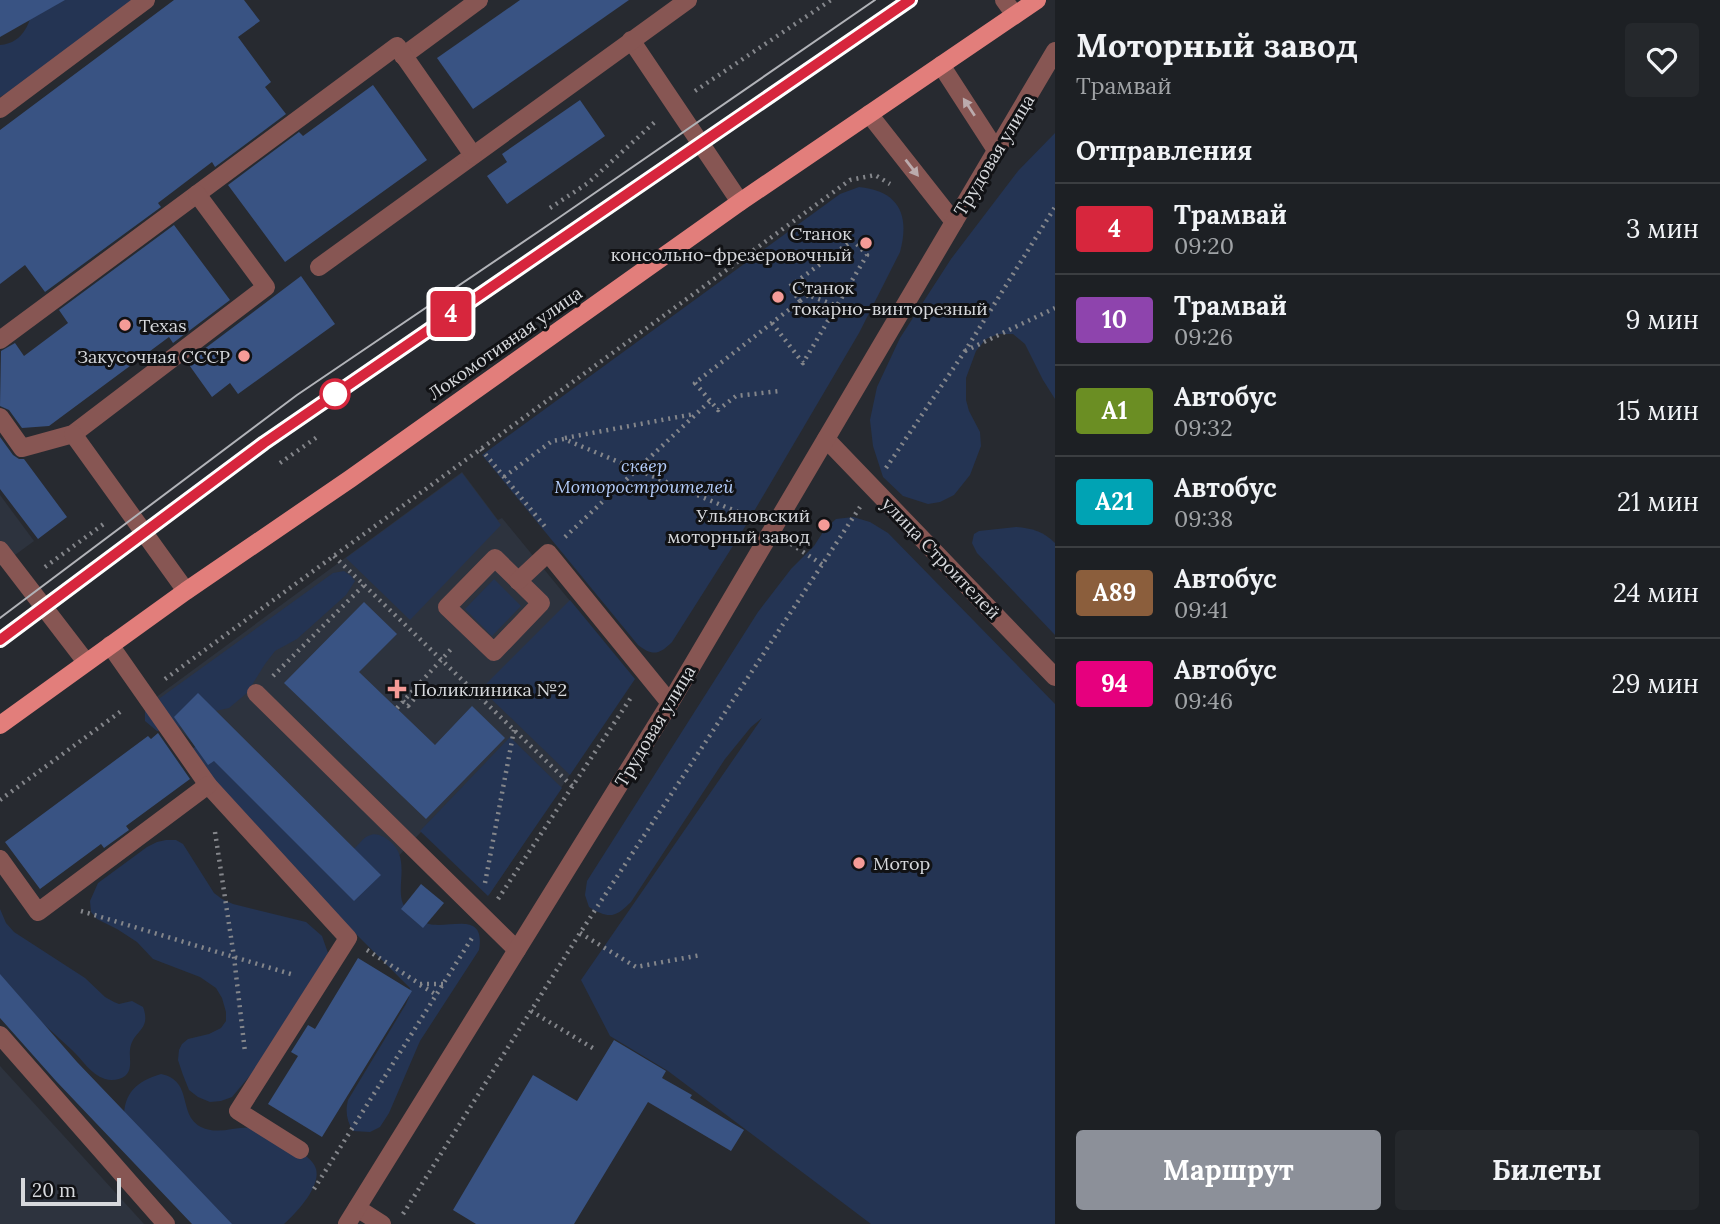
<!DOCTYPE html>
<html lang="ru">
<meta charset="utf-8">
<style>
body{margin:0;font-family:Lora,serif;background:#25282c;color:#f1f3f6;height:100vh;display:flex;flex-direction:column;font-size:26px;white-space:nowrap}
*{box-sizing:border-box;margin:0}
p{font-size:23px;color:#a0a3a6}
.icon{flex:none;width:38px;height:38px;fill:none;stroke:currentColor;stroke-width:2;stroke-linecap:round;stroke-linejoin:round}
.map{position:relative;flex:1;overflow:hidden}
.panel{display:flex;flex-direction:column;background:#1d2024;width:665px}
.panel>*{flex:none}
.badge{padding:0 14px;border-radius:5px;font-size:24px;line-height:46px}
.scale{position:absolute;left:21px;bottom:18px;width:100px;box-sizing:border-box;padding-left:7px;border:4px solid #d7d9dd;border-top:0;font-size:19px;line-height:24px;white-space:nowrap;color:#d7d9dd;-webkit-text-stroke:5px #111215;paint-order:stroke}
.map>.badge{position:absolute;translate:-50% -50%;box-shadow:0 0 0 4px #fff}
h2{padding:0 21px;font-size:26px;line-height:63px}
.round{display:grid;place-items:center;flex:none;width:74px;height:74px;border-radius:7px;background:#25282c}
.summary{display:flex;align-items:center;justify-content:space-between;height:119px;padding:0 21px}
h1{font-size:33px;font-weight:700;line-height:52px}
.cta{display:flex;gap:14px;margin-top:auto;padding:14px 21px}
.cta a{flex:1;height:80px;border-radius:7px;background:#8c9099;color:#fff;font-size:28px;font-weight:700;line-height:80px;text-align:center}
.cta a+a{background:#25282c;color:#f1f3f6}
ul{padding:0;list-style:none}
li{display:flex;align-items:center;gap:21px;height:91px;padding:0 21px;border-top:2px solid #3b3e41}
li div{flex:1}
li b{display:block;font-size:26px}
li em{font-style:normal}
li .badge{min-width:77px;font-weight:700;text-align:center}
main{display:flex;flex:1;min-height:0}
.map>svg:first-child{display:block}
.built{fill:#2d333e}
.green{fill:#243453}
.building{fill:#395383}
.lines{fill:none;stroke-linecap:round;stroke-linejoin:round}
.path{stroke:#84868b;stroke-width:4.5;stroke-dasharray:2 5;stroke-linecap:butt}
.minor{stroke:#875653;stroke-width:18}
.major{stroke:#e27e7b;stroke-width:18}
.tram{stroke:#b1b3b8;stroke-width:2}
.oneway{fill:#bbabad}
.line-casing{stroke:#fff;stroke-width:16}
.line{stroke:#d7263d;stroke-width:10}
.poi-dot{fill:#f59b97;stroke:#111215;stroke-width:2.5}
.stop-dot{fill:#fff;stroke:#d7263d;stroke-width:3.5}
.labels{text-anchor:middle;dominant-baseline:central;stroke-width:6;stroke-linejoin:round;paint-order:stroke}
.street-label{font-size:18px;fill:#d7d9dd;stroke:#111215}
.poi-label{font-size:18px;fill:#d7d9dd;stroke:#111215;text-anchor:start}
.park-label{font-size:18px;font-style:italic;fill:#b3ccfa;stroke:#111215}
</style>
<main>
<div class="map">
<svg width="1055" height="1224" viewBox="0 0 1055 1224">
<rect width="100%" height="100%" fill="#272a30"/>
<g class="built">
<path d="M 462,472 L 498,520 L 502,518 L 634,679 L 489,895 L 422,831 L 354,904 L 171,721 L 155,698 Z"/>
<path d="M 0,495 L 34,541 L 0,566 Z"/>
<path d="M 0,1066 L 144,1224 L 0,1224 Z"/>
</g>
<g class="green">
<path d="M 36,0 L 138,0 L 17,88 L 0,97 L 0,45 C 25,43 30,21 36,0 Z"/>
<path d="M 1055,133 L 1055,399 L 1043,380 L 1025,344 L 1013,334 L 999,334 L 986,339 L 976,351 L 966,378 L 966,400 L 969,411 L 980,432 L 981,446 L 970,475 L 954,495 L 940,502 L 928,504 L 903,496 L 883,477 L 873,446 L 870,420 L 877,387 L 900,338 L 951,259 L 1018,171 Z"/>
<path d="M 859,187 C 899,191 910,215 900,252 L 859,333 L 743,530 L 672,642 C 659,655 652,656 638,645 L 482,455 L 840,194 Z"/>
<path d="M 462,473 L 501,525 L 410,620 L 346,558 Z"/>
<path d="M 853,517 L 870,522 L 888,533 L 1055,704 L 1055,1224 L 871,1224 L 668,1071 L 610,1036 L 581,980 L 762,718 L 751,727 L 725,759 L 631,902 C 615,918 609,919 589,907 L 585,895 L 587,881 L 758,612 L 791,569 L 814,546 L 825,529 L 836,519 Z"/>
<path d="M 1016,527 C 1032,528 1044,532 1055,543 L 1055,635 L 977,553 L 972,543 L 974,534 L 979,531 Z"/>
<path d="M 344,571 L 351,576 L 355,581 L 346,595 L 297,639 L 275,651 L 265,664 L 247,693 L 229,708 L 202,714 L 176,729 L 157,731 L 145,721 L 145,710 L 160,698 L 333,573 Z"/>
<path d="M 494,579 L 521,606 L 492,636 L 465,609 Z"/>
<path d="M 570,600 L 635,679 L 570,775 L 481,689 Z"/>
<path d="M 510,737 L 562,788 L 488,896 L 420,831 Z"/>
<path d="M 207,742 L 352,850 C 359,846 361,839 368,836 C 374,833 378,834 384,837 C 417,856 390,892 407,910 C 413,916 421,922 429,924 C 450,929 486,910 479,950 L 420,1041 L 389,1113 L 380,1127 L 370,1132 L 353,1131 C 347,1121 345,1112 348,1100 L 406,1004 L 409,997 L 410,988 L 348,926 L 188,752 L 193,748 Z"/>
<path d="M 166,840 L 176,840 L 183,844 L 214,893 L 222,899 L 233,904 L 306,922 L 322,936 L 328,953 L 258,1066 L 232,1097 L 221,1101 L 210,1102 L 198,1097 L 189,1090 L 183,1075 L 178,1060 L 179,1050 L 182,1044 L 188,1039 L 209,1034 L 221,1028 L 226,1021 L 226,1012 L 222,998 L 216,988 L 200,977 L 153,959 L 137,942 L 117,929 L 97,919 L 91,912 L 90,901 L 98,883 L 147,847 L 157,842 Z"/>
<path d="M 0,909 L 6,923 L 14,932 L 85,978 L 105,997 L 114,1002 L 119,1004 L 132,1001 L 143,1007 C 152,1031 132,1030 130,1050 C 129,1059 133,1069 125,1076 C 120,1080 111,1081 105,1079 C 90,1074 83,1060 72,1050 C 52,1032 32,1013 11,995 L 0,987 Z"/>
<path d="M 161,1074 C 194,1081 177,1114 201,1127 C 219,1136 236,1125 255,1128 C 267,1129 278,1138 288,1145 C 298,1151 313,1158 316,1169 C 321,1187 296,1213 284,1224 L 204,1224 L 124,1121 C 123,1094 135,1082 161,1074 Z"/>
</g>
<g class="building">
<path d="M 0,0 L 65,0 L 0,37 Z"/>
<path d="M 174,0 L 244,0 L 260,21 L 238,37 L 271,82 L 265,87 L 286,114 L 215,167 L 212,162 L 158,203 L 161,207 L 45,292 L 25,265 L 0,284 L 0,130 Z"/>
<path d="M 520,0 L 629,0 L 473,109 L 437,58 Z"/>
<path d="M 373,85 L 427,160 L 285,262 L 228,185 L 299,132 L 303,136 Z"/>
<path d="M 580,100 L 605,136 L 507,204 L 487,176 L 507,162 L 502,154 Z"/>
<path d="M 174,225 L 230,300 L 173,343 L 169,337 L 49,426 L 22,428 L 9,410 L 0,406 L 1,351 L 15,343 L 24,356 L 68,323 L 59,310 Z"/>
<path d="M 301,276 L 335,324 L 238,394 L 230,383 L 212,397 L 187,362 Z"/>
<path d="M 0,437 L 13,455 L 19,459 L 24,459 L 67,517 L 38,539 L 0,489 Z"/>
<path d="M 364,602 L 397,634 L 359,672 L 435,745 L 472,706 L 505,738 L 426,819 L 284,683 Z"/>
<path d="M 198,693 L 381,875 L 354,901 L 214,761 L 208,765 L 174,717 Z"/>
<path d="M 158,733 L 190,779 L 126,826 L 129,830 L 104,848 L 101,844 L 40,889 L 5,842 L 148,736 L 151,739 Z"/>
<path d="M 421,884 L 444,903 L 423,928 L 401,909 Z"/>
<path d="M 358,958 L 412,991 L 322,1137 L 268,1104 L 298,1056 L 291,1052 L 308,1025 L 315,1029 Z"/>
<path d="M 0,974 L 77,1062 L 232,1224 L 192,1224 L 56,1081 L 0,1018 Z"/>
<path d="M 614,1040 L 666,1071 L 662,1078 L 692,1095 L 690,1098 L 744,1130 L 731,1151 L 648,1102 L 574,1224 L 476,1224 L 453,1210 L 533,1075 L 577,1101 Z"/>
</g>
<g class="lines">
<g class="path">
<path d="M 695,91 L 831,0"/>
<path d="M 550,208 L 588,183 L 657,120"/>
<path d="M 800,301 L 808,295 L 837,306"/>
<path d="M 772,323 L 803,363 L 867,255 L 853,240 L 789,287 L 800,301 L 695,383 L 718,410 L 736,396 L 780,391"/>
<path d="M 965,351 L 1055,308"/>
<path d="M 565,438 L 694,414"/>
<path d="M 481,449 L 547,529"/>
<path d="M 280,463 L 320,435"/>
<path d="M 886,468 L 965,351 L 1055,207"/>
<path d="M 504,477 L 552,441 L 564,439 L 752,518"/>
<path d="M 565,537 L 710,401"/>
<path d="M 791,544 L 823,565"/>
<path d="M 334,556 L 573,787"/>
<path d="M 45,567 L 105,523"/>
<path d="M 273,676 L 364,585"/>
<path d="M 165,679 L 850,180 L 875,175 L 890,184"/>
<path d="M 403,701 L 408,706 L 424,688 L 419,684"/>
<path d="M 397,708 L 453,647"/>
<path d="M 0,800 L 124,709"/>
<path d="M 215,832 L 234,957 L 245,1052"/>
<path d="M 485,883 L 514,730"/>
<path d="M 498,899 L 632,696"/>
<path d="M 81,911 L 294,975"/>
<path d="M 580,933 L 636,967 L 701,955"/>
<path d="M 367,950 L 420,984 L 443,984"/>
<path d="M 420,985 L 437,995"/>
<path d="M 531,1011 L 596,1050"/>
<path d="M 314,1189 L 472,938"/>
<path d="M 403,1214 L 580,933 L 860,507"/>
</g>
<g class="minor">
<path d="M 1004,0 L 1015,15"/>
<path d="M 631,40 L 740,202"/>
<path d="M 403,56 L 479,0"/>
<path d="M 941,65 L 996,150"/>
<path d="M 0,109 L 146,0"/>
<path d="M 869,114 L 954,222"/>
<path d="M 319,267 L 688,0"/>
<path d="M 0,340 L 397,46 L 473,155"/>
<path d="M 0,417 L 22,448 L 73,434 L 266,287 L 197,194"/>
<path d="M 73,434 L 186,591"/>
<path d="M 826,439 L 1055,677"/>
<path d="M 0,550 L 86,662"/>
<path d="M 495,558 L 541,603 L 494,652 L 447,607 Z"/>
<path d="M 518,581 L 548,553 L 670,703"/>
<path d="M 110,645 L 208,785 L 348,938 L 238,1111 L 300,1150"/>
<path d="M 256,693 L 517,950"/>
<path d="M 0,859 L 38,912 L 208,785"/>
<path d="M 0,1035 L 166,1224"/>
<path d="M 357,1208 L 382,1224"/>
<path d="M 347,1224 L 670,703 L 1055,51"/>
</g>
<path class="major" d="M 0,725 L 186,591 L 350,479 L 740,202 L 1037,0"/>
<g class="tram">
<path d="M 0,618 L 297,395 L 557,219 L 875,0"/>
<path d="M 0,640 L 264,443 L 910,0"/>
</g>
</g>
<defs><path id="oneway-solid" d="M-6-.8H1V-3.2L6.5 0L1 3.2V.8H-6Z" transform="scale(1.75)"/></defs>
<g class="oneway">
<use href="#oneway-solid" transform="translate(969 107) rotate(-123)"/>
<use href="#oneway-solid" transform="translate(912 168) rotate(52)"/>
</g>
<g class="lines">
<defs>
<path id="line" d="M 0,640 L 264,443 L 910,0"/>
</defs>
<use href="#line" class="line-casing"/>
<use href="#line" class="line"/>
</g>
<g class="poi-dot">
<circle cx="866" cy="243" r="7"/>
<circle cx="778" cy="297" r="7"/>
<circle cx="125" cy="325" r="7"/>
<circle cx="244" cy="356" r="7"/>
<circle cx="824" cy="525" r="7"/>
<path d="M393.5 678.5h7v7h7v7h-7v7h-7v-7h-7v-7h7z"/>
<circle cx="859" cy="863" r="7"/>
</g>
<circle class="stop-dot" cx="335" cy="394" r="14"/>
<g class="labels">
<g class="street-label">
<text transform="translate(994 155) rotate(-59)">Трудовая улица</text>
<text transform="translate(505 343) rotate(-35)">Локомотивная улица</text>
<text transform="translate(941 558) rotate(46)">улица Строителей</text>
<text transform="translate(655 726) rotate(-59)">Трудовая улица</text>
</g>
<g class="poi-label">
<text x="852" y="233" text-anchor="end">Станок<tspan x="852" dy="21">консольно-фрезеровочный</tspan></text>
<text x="792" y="287">Станок<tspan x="792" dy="21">токарно-винторезный</tspan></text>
<text x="139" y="325">Texas</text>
<text x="230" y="356" text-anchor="end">Закусочная СССР</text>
<text x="810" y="515" text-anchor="end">Ульяновский<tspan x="810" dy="21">моторный завод</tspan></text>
<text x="413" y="689">Поликлиника №2</text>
<text x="873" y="863">Мотор</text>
</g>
<g class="park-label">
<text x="644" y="465">сквер<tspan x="644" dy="21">Моторостроителей</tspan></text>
</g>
</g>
</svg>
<div class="scale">20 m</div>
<b class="badge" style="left:451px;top:314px;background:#d7263d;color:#fff">4</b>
</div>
<section class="panel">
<div class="summary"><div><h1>Моторный завод</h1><p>Трамвай</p></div><a class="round"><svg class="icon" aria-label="heart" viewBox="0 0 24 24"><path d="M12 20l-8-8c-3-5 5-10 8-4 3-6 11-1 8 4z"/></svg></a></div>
<h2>Отправления</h2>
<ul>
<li><span class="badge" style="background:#d7263d;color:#fff">4</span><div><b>Трамвай</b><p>09:20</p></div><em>3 мин</em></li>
<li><span class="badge" style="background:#8e44ad;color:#fff">10</span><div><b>Трамвай</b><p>09:26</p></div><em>9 мин</em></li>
<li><span class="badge" style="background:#6b8e23;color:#fff">А1</span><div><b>Автобус</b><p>09:32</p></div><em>15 мин</em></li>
<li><span class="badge" style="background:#00a3b4;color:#fff">А21</span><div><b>Автобус</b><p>09:38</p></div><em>21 мин</em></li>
<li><span class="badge" style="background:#8b5e3c;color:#fff">А89</span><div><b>Автобус</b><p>09:41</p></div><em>24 мин</em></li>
<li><span class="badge" style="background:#e6007e;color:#fff">94</span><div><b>Автобус</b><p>09:46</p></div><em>29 мин</em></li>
</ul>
<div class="cta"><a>Маршрут</a><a>Билеты</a></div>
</section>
</main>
